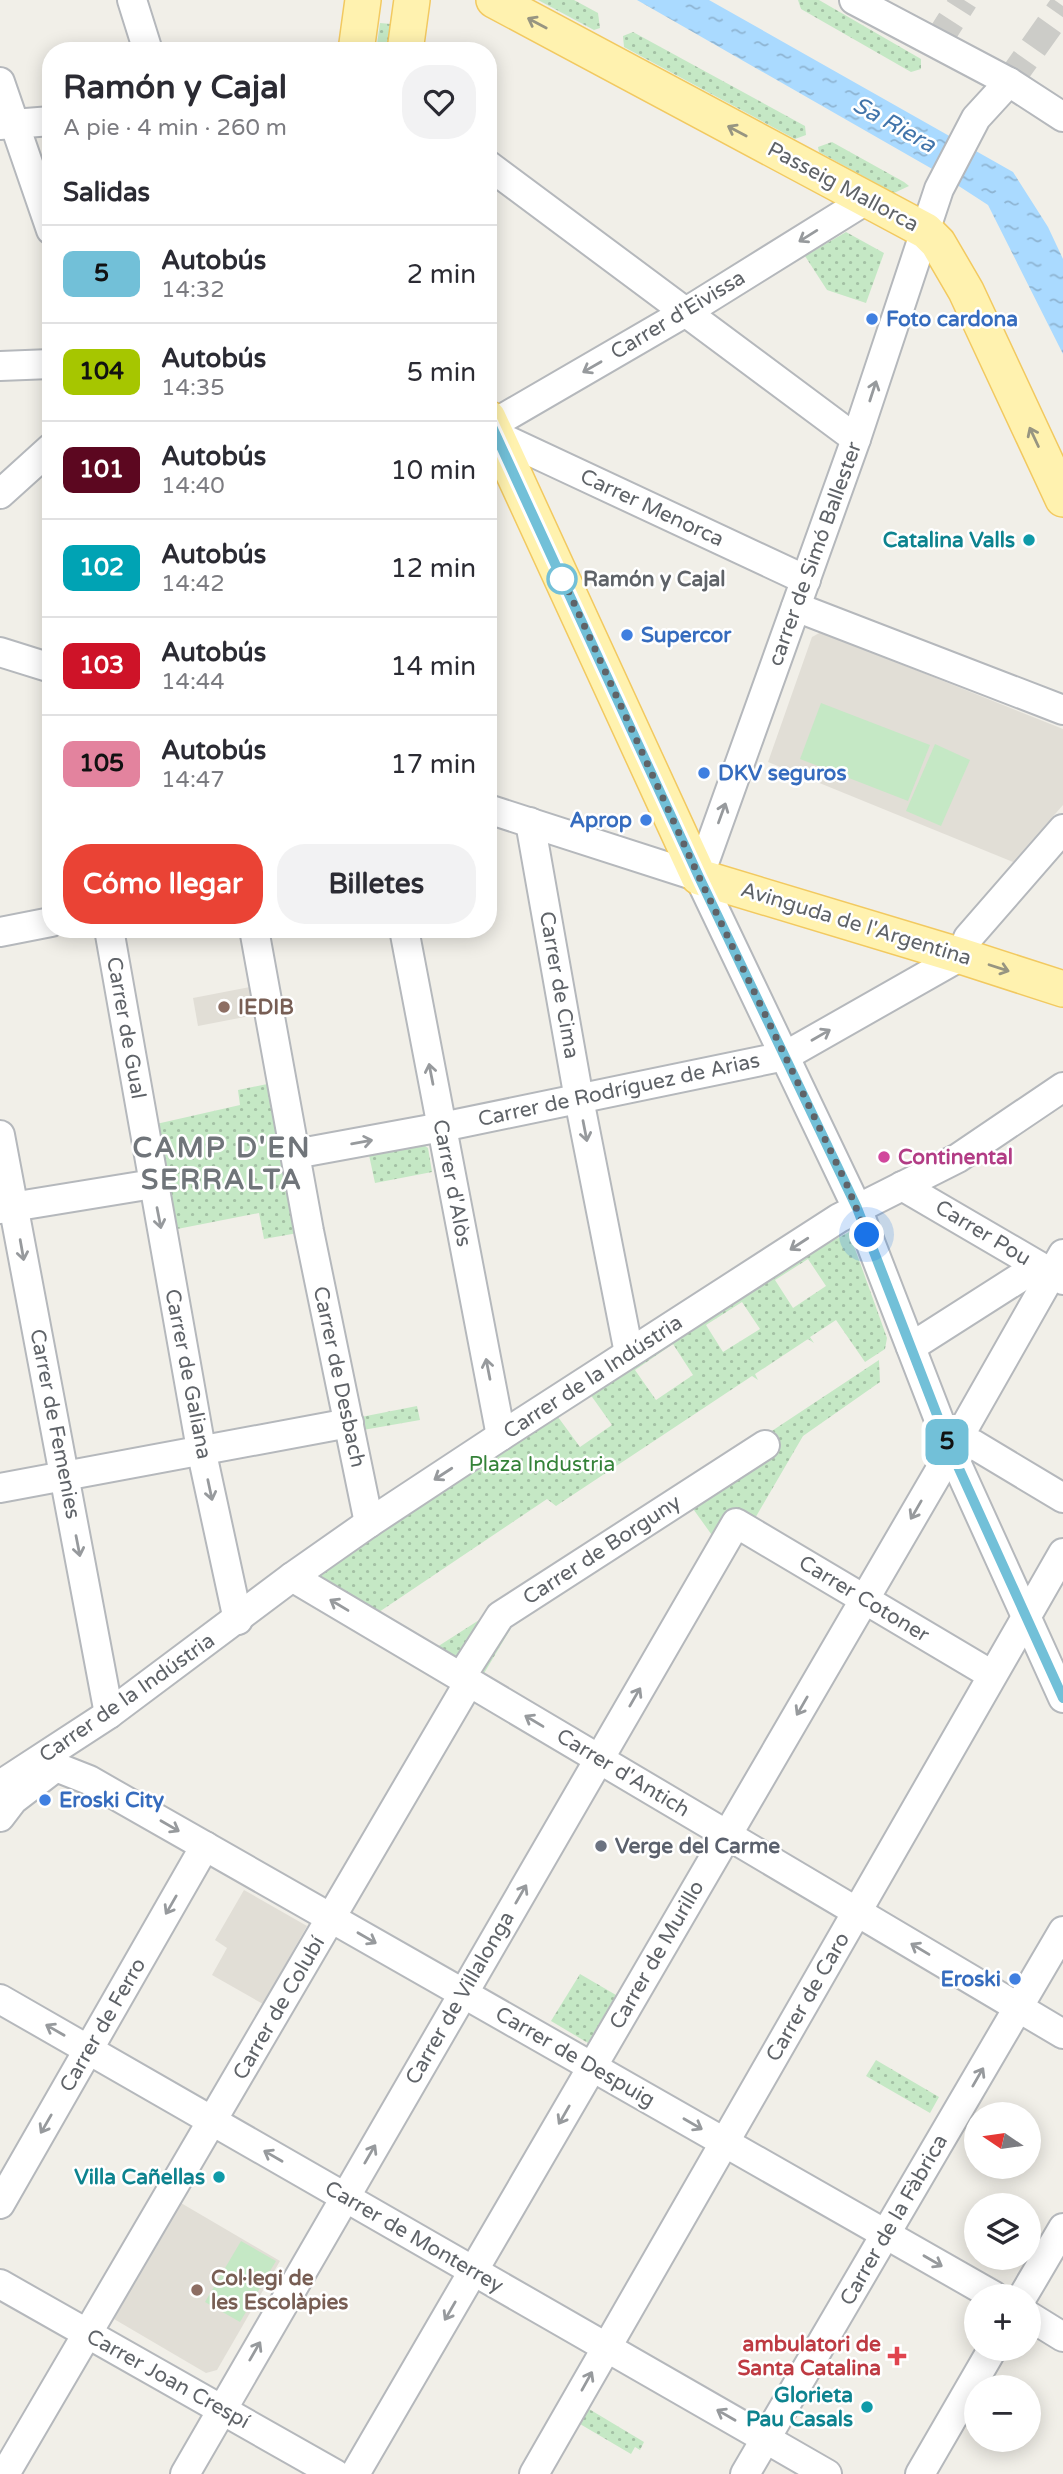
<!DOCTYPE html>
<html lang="es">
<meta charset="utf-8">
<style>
body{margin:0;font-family:"Varela Round",sans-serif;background:#f2f2f3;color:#2b2b33;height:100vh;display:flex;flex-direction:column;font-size:26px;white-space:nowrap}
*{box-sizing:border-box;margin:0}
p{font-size:23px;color:#7c7c81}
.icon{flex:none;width:38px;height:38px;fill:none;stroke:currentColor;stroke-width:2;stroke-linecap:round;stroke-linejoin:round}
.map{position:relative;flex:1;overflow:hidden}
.details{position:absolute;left:42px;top:42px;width:455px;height:896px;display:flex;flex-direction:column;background:#fff;border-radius:28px;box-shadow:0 4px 18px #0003}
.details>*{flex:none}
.badge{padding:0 14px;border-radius:10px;font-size:24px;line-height:46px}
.needle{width:46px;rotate:283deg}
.fabs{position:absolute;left:964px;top:2102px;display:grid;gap:14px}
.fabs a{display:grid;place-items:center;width:77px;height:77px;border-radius:50%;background:#fff;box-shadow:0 4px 18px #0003;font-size:35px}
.you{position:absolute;width:35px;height:35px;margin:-18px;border:5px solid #fff;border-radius:50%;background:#1a73e8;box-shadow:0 0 0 10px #1a73e833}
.map>.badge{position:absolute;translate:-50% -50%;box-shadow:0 0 0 4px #fff}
h2{padding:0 21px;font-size:26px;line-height:63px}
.round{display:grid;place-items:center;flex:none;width:74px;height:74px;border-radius:28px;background:#f2f2f3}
.headline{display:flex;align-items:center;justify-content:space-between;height:119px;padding:0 21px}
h1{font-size:33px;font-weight:700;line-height:52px}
.action{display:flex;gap:14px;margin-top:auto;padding:14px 21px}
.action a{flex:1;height:80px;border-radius:28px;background:#ea4335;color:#fff;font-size:28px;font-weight:700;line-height:80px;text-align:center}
.action a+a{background:#f2f2f3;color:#2b2b33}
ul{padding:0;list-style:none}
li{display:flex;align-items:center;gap:21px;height:98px;padding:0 21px;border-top:2px solid #e1e1e2}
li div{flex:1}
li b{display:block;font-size:26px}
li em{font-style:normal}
li .badge{min-width:77px;font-weight:700;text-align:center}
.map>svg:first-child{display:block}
.education{fill:#e1ded6}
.grass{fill:url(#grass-dots);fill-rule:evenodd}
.garden{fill:#c5e8c5}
.water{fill:url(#water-ripples)}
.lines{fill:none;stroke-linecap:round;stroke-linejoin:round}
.minor-tunnel{stroke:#ccccc8;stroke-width:28;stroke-dasharray:28 14;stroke-linecap:butt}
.minor-casing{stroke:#b5b8bc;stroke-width:32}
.major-casing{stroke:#f2c960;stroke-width:38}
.minor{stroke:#fff;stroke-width:28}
.major{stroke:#fff2af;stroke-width:35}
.oneway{stroke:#979581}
.oneway2{stroke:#979a9d}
.line-casing{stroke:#fff;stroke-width:16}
.line{stroke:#72c0d8;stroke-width:10}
.walk{stroke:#5f6368;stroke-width:7;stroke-dasharray:0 12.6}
.shop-dot{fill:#3f7fe0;stroke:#fff;stroke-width:2.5}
.culture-dot{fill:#0f9aa8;stroke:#fff;stroke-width:2.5}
.stop-dot{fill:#fff;stroke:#72c0d8;stroke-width:3.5}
.education-dot{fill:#8d6e63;stroke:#fff;stroke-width:2.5}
.hotel-dot{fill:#d1479c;stroke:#fff;stroke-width:2.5}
.worship-dot{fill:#6b7280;stroke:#fff;stroke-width:2.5}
.health-dot{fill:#e0444e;stroke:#fff;stroke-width:2.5}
.labels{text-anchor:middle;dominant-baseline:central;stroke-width:5;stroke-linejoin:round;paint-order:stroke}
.street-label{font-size:21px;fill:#5f6368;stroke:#fff}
.shop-label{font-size:21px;font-weight:bold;fill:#366cbe;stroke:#fff;text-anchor:start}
.culture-label{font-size:21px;font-weight:bold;fill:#0d838f;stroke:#fff;text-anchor:end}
.stop-label{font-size:21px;font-weight:bold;fill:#5f6368;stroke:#fff;text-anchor:start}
.education-label{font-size:21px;font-weight:bold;fill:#785e54;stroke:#fff;text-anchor:start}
.hotel-label{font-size:21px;font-weight:bold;fill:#b23c85;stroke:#fff;text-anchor:start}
.park-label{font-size:21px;fill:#348238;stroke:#fff}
.worship-label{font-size:21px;font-weight:bold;fill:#5b616d;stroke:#fff;text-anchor:start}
.health-label{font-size:21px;font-weight:bold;fill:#be3a42;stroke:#fff;text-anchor:end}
.water-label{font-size:23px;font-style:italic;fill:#4174aa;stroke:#fff}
.district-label{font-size:28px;font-weight:bold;letter-spacing:2px;fill:#70757a;stroke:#fff}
</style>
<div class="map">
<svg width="1063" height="2474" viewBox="0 0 1063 2474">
<defs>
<pattern id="grass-dots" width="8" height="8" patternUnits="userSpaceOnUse" patternTransform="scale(1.75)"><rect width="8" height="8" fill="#c5e8c5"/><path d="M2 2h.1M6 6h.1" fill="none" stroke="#a3c0a4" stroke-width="1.8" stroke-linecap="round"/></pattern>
<pattern id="water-ripples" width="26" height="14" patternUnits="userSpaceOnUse" patternTransform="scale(1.75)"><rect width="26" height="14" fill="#aadaff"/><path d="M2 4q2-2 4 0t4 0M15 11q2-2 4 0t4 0" fill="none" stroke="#8eb4d2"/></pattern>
</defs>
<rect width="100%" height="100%" fill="#f1efe8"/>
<g class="education">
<path d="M 821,632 L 1063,729 L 1063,805 L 1013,862 L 768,762 L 812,637 Z"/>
<path d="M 250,987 L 255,1015 L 198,1026 L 193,998 Z"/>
<path d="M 244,1890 L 307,1926 L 263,2004 L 212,1975 L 227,1948 L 215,1940 Z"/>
<path d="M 181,2203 L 280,2261 L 217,2370 L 206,2373 L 114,2319 Z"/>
</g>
<g class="grass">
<path d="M 538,0 L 574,0 L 598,13 L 600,28 L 594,30 Z"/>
<path d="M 798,0 L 819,0 L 921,59 L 921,69 L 911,72 L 801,9 Z"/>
<path d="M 380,23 L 391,24 L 387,51 L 376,51 Z"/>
<path d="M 633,32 L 805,126 L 806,135 L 795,139 L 624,47 L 623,36 Z"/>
<path d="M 832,142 L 904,182 L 909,186 L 894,193 L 819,152 L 818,147 Z"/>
<path d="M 846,232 L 884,253 L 866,303 L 827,290 L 805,256 Z"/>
<path d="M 282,1081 L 309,1231 L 264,1239 L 259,1213 L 162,1232 L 143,1127 L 240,1105 L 238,1090 Z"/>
<path d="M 422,1144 L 428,1148 L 432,1172 L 375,1183 L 369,1155 Z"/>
<path d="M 849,1232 L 887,1338 L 885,1349 L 865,1362 L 836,1320 L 810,1337 L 814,1343 L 808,1339 L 755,1374 L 758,1380 L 752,1376 L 556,1506 L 547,1499 L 379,1612 L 312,1573 L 773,1273 ZM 808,1259 L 826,1286 L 793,1308 L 775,1280 ZM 742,1302 L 760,1329 L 723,1352 L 706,1325 ZM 673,1344 L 693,1375 L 656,1400 L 635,1370 ZM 590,1394 L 612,1425 L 580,1447 L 558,1417 Z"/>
<path d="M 879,1360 L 880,1382 L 803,1436 L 754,1520 L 732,1508 L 714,1538 L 686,1499 L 514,1623 L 483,1675 L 437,1647 L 681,1491 Z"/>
<path d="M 417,1406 L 420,1420 L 363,1430 L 361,1417 Z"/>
<path d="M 580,1974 L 616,1995 L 588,2043 L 551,2021 Z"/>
<path d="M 876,2060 L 939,2097 L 930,2113 L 866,2076 Z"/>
<path d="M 589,2409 L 644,2442 L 640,2450 L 635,2447 L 631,2454 L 580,2424 Z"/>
</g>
<g class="garden">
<path d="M 821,703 L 930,745 L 908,801 L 800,759 Z"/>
<path d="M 935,744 L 970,760 L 941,826 L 906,811 Z"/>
<path d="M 241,2241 L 276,2261 L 240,2322 L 205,2302 Z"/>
</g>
<path class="water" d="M 637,0 L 709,0 L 1013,172 L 1048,227 L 1063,259 L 1063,354 L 988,205 L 934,170 Z"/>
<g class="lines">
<g class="minor-tunnel">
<path d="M 936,44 L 964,0"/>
<path d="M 1009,82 L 1063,6"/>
</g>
<defs>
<g id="minor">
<path d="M 132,0 L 148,51"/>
<path d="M 854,0 L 1009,82 L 1063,117"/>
<path d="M 0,82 L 51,230"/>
<path d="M 0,125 L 51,121"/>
<path d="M 488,165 L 856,439"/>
<path d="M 0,366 L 51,364"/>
<path d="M 488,427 L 686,312 L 866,200"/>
<path d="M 498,436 L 806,580"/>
<path d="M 0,494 L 51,448"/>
<path d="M 796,607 L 1063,710"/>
<path d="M 0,652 L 51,668"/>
<path d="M 488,809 L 699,877"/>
<path d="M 530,822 L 579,1099 L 629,1353"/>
<path d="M 699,877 L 857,1208 L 951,1451 L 1063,1698"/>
<path d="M 699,877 L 856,439 L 939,189 L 976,118 L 1009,82"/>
<path d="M 109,929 L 201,1449 L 238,1620"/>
<path d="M 254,929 L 309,1231 L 369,1523"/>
<path d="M 404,929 L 501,1436"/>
<path d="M 0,932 L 51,922"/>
<path d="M 0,1135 L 109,1714"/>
<path d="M 295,1154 L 442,1127 L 785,1056 L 961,956 L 968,938 L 1063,829"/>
<path d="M 902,1186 L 1063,1280"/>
<path d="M 0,1209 L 153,1184"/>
<path d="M 911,1347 L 1038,1266"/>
<path d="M 951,1451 L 973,1444 L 1063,1498"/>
<path d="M 0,1488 L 349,1423"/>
<path d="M 292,1577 L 1063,2034"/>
<path d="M 461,1677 L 500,1616 L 765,1445"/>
<path d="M 0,1785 L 109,1714 L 292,1577 L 369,1523 L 501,1436 L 839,1218 L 958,1158 L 1063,1087"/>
<path d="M 0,1817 L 13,1800 L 56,1767 L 89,1780 L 994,2296"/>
<path d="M 0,1999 L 827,2474"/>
<path d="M 0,2204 L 205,1846"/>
<path d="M 0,2284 L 335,2474"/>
<path d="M 1023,2296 L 1063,2228"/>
<path d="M 1029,2316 L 1063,2337"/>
<path d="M 5,2474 L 469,1682"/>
<path d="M 185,2474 L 736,1523 L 992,1675"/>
<path d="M 355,2474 L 951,1451 L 1063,1254"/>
<path d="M 534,2474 L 1063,1553"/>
<path d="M 745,2474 L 1063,1931"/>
<path d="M 920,2474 L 993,2348"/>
</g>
<g id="major">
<path d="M 494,0 L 926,231 L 938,243 L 966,291 L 1063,499"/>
<path d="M 356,51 L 363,0"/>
<path d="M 405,51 L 412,0"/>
<path d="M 488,418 L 699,877 L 961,956 L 1063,989"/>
</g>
</defs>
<use href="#minor" class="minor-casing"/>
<use href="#major" class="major-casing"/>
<use href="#minor" class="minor"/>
<use href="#major" class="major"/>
</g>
<defs><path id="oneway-shaft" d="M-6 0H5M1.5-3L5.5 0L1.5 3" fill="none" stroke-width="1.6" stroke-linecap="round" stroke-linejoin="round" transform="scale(1.75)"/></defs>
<g class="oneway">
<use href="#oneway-shaft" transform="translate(537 23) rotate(-152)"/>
<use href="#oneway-shaft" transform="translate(737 131) rotate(-152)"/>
<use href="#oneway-shaft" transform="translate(1034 437) rotate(-115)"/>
<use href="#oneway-shaft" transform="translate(999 968) rotate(18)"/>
</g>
<g class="oneway2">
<use href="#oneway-shaft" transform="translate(808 236) rotate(148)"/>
<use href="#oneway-shaft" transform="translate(592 367) rotate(150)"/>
<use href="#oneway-shaft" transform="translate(873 391) rotate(-72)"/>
<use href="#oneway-shaft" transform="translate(722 813) rotate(-70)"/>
<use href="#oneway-shaft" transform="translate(821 1035) rotate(-30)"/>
<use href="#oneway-shaft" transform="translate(431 1074) rotate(-101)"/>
<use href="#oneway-shaft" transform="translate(585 1131) rotate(79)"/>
<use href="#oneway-shaft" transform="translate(362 1142) rotate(-10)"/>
<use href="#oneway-shaft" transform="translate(159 1218) rotate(79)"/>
<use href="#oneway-shaft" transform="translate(799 1244) rotate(147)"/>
<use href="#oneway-shaft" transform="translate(22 1250) rotate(80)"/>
<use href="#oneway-shaft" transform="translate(488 1369) rotate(-101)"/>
<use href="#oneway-shaft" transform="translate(443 1474) rotate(147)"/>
<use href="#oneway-shaft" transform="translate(210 1490) rotate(78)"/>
<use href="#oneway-shaft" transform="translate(916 1510) rotate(120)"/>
<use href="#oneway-shaft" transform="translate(78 1546) rotate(79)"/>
<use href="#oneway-shaft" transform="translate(339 1605) rotate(-149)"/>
<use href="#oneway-shaft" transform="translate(635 1697) rotate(-60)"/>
<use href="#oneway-shaft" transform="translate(802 1706) rotate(120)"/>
<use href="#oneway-shaft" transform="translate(534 1721) rotate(-149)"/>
<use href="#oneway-shaft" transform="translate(170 1826) rotate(30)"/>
<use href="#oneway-shaft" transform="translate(521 1894) rotate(-60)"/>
<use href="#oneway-shaft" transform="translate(171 1905) rotate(120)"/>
<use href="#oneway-shaft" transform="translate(367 1938) rotate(30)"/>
<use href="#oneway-shaft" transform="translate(920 1949) rotate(-149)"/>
<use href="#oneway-shaft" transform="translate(55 2030) rotate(-150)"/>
<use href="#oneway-shaft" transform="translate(978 2077) rotate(-60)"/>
<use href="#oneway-shaft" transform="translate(564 2115) rotate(120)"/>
<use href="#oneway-shaft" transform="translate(46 2124) rotate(120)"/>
<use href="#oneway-shaft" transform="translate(693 2124) rotate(30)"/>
<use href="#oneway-shaft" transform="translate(370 2154) rotate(-60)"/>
<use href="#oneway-shaft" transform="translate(273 2156) rotate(-150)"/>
<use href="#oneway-shaft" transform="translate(933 2261) rotate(30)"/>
<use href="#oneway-shaft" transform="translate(450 2311) rotate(120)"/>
<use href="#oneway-shaft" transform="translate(255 2351) rotate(-60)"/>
<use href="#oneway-shaft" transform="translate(587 2381) rotate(-61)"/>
<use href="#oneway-shaft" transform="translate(726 2415) rotate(-150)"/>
</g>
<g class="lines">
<defs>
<path id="line" d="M 488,418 L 699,877 L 857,1208 L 951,1451 L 1063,1698"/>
</defs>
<use href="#line" class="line-casing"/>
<use href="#line" class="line"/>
<path class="walk" d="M 562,579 L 558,568 L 699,877 L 847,1185 L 867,1235"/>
</g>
<g class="shop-dot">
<circle cx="872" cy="319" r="7"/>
<circle cx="627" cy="635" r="7"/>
<circle cx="704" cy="773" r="7"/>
<circle cx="646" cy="820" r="7"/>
<circle cx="45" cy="1800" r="7"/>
<circle cx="1015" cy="1979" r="7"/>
</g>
<g class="culture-dot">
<circle cx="1029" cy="540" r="7"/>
<circle cx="219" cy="2177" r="7"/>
<circle cx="867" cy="2407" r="7"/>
</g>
<circle class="stop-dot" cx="562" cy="579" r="14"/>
<g class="education-dot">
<circle cx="224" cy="1007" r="7"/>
<circle cx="197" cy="2290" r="7"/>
</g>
<circle class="hotel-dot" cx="884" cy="1157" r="7"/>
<circle class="worship-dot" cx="601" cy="1846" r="7"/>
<path class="health-dot" d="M893.5 2345.5h7v7h7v7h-7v7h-7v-7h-7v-7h7z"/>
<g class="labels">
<g class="street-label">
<text transform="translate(843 187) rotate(28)">Passeig Mallorca</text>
<text transform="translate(678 315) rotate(-31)">Carrer d'Eivissa</text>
<text transform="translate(652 508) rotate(25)">Carrer Menorca</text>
<text transform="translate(815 554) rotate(-70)">carrer de Simó Ballester</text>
<text transform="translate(856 924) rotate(17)">Avinguda de l'Argentina</text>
<text transform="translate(559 985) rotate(80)">Carrer de Cima</text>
<text transform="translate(126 1028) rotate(80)">Carrer de Gual</text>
<text transform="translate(619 1090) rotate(-12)">Carrer de Rodríguez de Arias</text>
<text transform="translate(452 1183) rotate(79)">Carrer d'Alòs</text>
<text transform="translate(983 1233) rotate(31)">Carrer Pou</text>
<text transform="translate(188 1374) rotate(79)">Carrer de Galiana</text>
<text transform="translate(339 1377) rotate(78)">Carrer de Desbach</text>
<text transform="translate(593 1377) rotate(-33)">Carrer de la Indústria</text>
<text transform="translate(55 1424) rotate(79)">Carrer de Femenies</text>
<text transform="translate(602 1550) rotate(-33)">Carrer de Borguny</text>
<text transform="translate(864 1599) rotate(31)">Carrer Cotoner</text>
<text transform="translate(127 1698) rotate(-35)">Carrer de la Indústria</text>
<text transform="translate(623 1773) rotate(31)">Carrer d'Antich</text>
<text transform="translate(657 1955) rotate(-60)">Carrer de Murillo</text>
<text transform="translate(808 1997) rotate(-60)">Carrer de Caro</text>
<text transform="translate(460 1998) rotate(-60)">Carrer de Villalonga</text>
<text transform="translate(279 2008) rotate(-60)">Carrer de Colubí</text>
<text transform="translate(103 2025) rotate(-60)">Carrer de Ferro</text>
<text transform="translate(575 2057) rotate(30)">Carrer de Despuig</text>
<text transform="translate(894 2220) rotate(-60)">Carrer de la Fàbrica</text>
<text transform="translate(414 2237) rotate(30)">Carrer de Monterrey</text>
<text transform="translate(168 2379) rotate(29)">Carrer Joan Crespí</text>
</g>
<g class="shop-label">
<text x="886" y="319">Foto cardona</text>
<text x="641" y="635">Supercor</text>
<text x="718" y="773">DKV seguros</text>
<text x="632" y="820" text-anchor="end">Aprop</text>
<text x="59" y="1800">Eroski City</text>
<text x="1001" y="1979" text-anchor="end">Eroski</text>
</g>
<g class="culture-label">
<text x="1015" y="540">Catalina Valls</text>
<text x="205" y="2177">Villa Cañellas</text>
<text x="853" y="2395">Glorieta<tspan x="853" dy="24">Pau Casals</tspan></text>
</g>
<g class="stop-label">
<text x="583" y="579">Ramón y Cajal</text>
</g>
<g class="education-label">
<text x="238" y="1007">IEDIB</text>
<text x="211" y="2278">Col·legi de<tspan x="211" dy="24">les Escolàpies</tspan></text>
</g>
<g class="hotel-label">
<text x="898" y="1157">Continental</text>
</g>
<g class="park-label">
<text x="542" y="1464">Plaza Industria</text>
</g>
<g class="worship-label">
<text x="615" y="1846">Verge del Carme</text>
</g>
<g class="health-label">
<text x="881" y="2344">ambulatori de<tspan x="881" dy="24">Santa Catalina</tspan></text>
</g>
<g class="water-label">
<text transform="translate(894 125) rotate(29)">Sa Riera</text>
</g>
<g class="district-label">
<text x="222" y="1148">CAMP D'EN<tspan x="222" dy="32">SERRALTA</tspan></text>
</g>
</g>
</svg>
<div class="fabs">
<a><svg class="needle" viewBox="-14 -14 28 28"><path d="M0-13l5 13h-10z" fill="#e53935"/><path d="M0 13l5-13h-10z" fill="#7c7c81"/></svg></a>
<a><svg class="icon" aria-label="layers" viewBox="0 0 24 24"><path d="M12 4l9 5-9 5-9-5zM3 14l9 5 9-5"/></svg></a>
<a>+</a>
<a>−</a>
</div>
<div class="you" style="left:867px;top:1235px"></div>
<b class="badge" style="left:947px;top:1442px;background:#72c0d8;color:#111">5</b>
<section class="details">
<div class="headline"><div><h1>Ramón y Cajal</h1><p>A pie · 4 min · 260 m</p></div><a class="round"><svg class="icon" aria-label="heart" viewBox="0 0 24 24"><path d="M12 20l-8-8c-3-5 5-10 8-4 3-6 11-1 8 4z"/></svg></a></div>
<h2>Salidas</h2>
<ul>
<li><span class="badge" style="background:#72c0d8;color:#111">5</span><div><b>Autobús</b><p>14:32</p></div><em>2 min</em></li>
<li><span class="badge" style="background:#a6c600;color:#111">104</span><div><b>Autobús</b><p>14:35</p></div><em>5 min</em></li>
<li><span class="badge" style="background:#5c0720;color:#fff">101</span><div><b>Autobús</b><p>14:40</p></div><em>10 min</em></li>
<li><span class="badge" style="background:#00a3b4;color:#fff">102</span><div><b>Autobús</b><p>14:42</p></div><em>12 min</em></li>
<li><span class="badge" style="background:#ce1328;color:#fff">103</span><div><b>Autobús</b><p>14:44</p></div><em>14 min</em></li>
<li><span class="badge" style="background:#e3839e;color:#111">105</span><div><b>Autobús</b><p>14:47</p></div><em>17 min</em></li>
</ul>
<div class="action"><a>Cómo llegar</a><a>Billetes</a></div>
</section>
</div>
